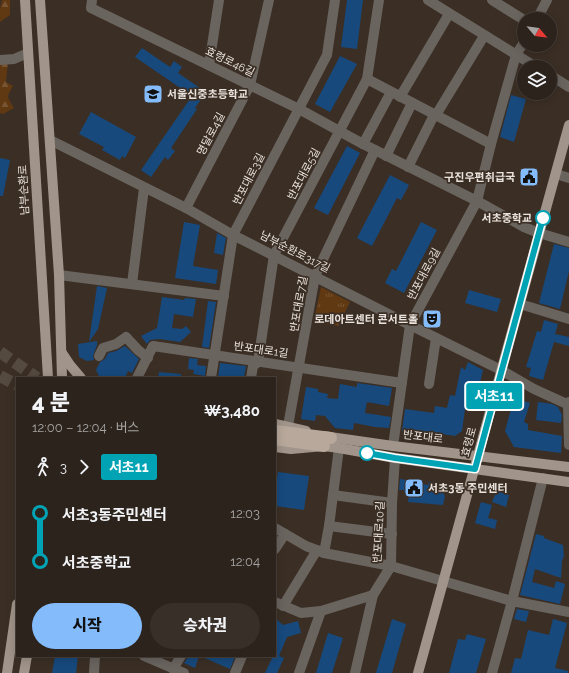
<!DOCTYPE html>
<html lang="ko">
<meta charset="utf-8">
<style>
body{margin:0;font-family:Raleway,"Noto Sans KR",sans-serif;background:#382f29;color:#f1f3f6;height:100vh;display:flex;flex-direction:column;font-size:15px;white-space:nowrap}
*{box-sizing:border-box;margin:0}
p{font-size:13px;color:#a6a4a3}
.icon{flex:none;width:22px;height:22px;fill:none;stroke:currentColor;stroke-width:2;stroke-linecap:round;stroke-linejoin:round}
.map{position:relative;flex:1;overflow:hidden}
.sheet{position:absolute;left:16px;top:377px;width:260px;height:280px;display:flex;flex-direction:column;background:#2c231c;border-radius:0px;box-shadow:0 2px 10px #0003,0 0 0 1px #48403b}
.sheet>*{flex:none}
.badge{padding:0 8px;border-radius:3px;font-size:14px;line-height:26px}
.needle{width:26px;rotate:119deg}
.buttons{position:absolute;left:517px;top:12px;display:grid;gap:8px}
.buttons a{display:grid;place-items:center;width:40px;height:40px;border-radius:50%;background:#2c231c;box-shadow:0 2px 10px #0003,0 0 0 1px #48403b;font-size:20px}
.map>.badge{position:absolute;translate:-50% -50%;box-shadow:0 0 0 2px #fff}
.legs{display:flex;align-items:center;gap:6px;height:44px;padding:0 16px;font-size:13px}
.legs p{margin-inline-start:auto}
.head{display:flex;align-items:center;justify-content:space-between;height:68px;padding:0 16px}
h1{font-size:22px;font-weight:800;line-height:30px}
.action{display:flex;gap:8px;margin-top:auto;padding:8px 16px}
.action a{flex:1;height:46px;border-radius:24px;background:#84bcfb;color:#111;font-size:16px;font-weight:800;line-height:46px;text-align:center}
.action a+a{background:#382f29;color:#f1f3f6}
ul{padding:0 16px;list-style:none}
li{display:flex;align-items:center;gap:14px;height:48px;font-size:15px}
li i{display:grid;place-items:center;width:6px;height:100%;margin:0 5px;background:currentColor}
li i::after{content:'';width:10px;height:10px;margin:-5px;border:3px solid;border-radius:50%;background:#2c231c}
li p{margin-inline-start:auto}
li:first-child i{background:linear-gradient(#0000 50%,currentColor 0)}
li:last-child i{background:linear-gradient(currentColor 50%,#0000 0)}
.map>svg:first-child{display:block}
.forest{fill:url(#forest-firs)}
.park{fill:url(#park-tufts)}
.building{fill:#17497d}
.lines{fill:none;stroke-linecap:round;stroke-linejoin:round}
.highway-tunnel{stroke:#554a40;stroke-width:12;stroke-dasharray:12 6;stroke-linecap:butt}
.minor{stroke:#6a645f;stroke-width:10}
.major{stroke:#a1948a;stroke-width:10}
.highway{stroke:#b7a89b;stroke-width:12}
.line-1-casing{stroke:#fff;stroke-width:9}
.line-1{stroke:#00a3b4;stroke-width:6}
.stop-1-dot{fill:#fff;stroke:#00a3b4;stroke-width:2}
.labels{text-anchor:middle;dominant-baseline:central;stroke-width:3.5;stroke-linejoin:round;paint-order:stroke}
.street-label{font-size:11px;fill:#eae2dc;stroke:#3b2f25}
.poi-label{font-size:11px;font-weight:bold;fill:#eae2dc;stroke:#3b2f25;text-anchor:start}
.stop-label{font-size:11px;font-weight:bold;fill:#eae2dc;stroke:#3b2f25;text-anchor:end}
</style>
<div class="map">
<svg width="569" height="673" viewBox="0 0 569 673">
<defs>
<pattern id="forest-firs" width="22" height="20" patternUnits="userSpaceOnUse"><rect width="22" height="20" fill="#603811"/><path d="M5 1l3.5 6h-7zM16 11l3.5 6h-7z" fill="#775433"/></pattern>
<pattern id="park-tufts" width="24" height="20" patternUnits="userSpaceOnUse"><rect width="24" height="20" fill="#603811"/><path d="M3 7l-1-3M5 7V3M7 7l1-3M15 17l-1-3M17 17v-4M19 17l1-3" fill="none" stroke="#775433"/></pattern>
</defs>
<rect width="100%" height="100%" fill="#3b2f25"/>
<g class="forest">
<path d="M 2,0 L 10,0 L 10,15 L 0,22 L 0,9 Z"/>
<path d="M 2,62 L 8,62 L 6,82 L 13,86 C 6,98 7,96 14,108 L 3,114 L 0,113 L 0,66 Z"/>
</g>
<path class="park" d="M 321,287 L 350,302 L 338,326 L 314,321 Z"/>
<g class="building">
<path d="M 347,0 L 363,0 L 357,49 L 341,47 Z"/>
<path d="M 142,48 L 170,67 L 174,61 L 182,67 L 178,73 L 206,92 L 195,108 L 197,109 L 171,148 L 175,151 L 168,160 L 165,157 L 151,177 L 141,170 L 192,96 L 135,57 Z"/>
<path d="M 340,56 L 357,64 L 330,112 L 315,104 Z"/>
<path d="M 511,95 L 526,99 L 514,142 L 500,137 Z"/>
<path d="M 91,112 L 136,137 L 125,158 L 122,156 L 120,160 L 102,150 L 104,147 L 79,134 Z"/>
<path d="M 347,146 L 360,153 L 328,215 L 314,208 Z"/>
<path d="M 0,158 L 10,160 L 3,196 L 0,196 Z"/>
<path d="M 390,175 L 409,185 L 401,200 L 397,198 L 372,246 L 357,238 Z"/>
<path d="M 184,222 L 200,225 L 193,266 L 218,270 L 216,284 L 175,278 Z"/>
<path d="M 421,222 L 437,230 L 404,293 L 385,283 L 392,269 L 396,271 Z"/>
<path d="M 217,233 L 226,238 L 223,255 L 214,253 Z"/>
<path d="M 554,244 L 569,248 L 569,271 L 560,309 L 539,303 Z"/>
<path d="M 97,286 L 107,288 L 98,329 L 89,342 Z"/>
<path d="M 469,290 L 501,299 L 497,312 L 465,303 Z"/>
<path d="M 162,297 L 184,300 L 185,298 L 196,299 L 193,317 L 174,314 L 172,328 L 182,329 L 186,326 L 191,332 L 180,342 L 160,339 L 150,340 L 147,344 L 141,336 L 157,328 Z"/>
<path d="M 208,301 L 216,302 L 209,348 L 202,347 Z"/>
<path d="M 544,320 L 558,324 L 555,334 L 569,337 L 569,346 L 554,342 L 543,380 L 529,376 L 531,368 L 526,367 L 537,331 L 541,332 Z"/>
<path d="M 97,341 L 97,345 L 93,356 L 94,360 L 87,361 L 79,357 L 78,344 Z"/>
<path d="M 125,346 L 139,359 L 132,373 L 128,371 L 125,378 L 100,378 L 96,370 L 100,362 L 105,359 L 108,353 L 116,351 Z"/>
<path d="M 189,358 L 198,359 L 197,365 L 206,366 L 205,376 L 193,374 L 194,370 L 188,369 Z"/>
<path d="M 468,362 L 483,370 L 479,387 L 475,386 L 472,401 L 475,402 L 472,411 L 465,409 L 462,431 L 455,436 L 436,433 L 435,436 L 402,431 L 405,409 L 434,413 L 435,406 L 447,408 L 450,395 L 455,396 L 461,367 L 465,370 Z"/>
<path d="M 220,363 L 246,366 L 244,378 L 218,378 Z"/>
<path d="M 159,372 L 181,374 L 181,378 L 158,378 Z"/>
<path d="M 357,383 L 392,388 L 389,406 L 367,402 L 365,413 L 391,417 L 389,428 L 375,427 L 354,423 L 353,430 L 335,428 L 325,416 L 316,415 L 315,421 L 301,419 L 306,387 L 318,389 L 318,392 L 328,394 L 327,398 L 338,399 L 340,384 L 357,387 Z"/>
<path d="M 514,398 L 530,403 L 524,422 L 528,424 L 528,430 L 562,436 L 561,453 L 514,447 L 505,431 Z"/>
<path d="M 538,402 L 552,404 L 558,407 L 562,415 L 561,423 L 536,420 Z"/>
<path d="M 278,472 L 309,476 L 304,510 L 275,506 L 275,490 Z"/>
<path d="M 400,479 L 406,480 L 408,482 L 428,485 L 429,482 L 437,483 L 445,496 L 443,505 L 408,502 L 409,494 L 404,493 L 404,490 L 399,490 Z"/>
<path d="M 500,492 L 509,495 L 506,507 L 492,502 L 495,495 Z"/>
<path d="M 481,502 L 492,505 L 488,518 L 497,520 L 495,529 L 475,523 Z"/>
<path d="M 536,534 L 544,536 L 544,538 L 563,545 L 564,556 L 562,561 L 561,578 L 535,569 L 532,582 L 554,588 L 556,581 L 565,584 L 560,604 L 520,595 Z"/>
<path d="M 517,609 L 529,611 L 526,622 L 514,619 Z"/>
<path d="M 275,618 L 283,625 L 298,621 L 301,633 L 287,637 L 279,656 L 284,658 L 277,673 L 265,673 L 273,656 L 275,656 Z"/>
<path d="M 392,619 L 406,624 L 392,673 L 376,673 Z"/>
<path d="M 553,619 L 567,623 L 555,668 L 568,671 L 568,673 L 511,673 L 515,658 L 521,659 L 528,630 L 549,635 Z"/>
<path d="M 328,633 L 343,638 L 332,673 L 316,673 Z"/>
<path d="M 467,634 L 486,639 L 476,673 L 449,673 L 458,639 L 465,640 Z"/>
<path d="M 55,656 L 78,656 L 76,673 L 52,673 Z"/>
<path d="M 189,656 L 199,656 L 195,668 L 184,663 Z"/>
<path d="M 200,656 L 232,656 L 235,657 L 230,669 Z"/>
</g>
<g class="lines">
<g class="highway-tunnel">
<path d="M 0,352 L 37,378"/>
<path d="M 0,376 L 17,385"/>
</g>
<g class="minor">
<path d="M 92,0 L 91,8 L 299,109 L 363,144 L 477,201 L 524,227 L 539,233 L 569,242"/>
<path d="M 428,0 L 536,67"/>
<path d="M 492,0 L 524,20"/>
<path d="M 537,19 L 547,0"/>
<path d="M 0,60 L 14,59 L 28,53"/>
<path d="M 209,65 L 219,0"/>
<path d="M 550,75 L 569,87"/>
<path d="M 367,79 L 491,144"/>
<path d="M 400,97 L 449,14"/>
<path d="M 50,140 L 186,208 L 233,235 L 410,325 L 501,370 L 534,389 L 569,405"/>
<path d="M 363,144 L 391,92"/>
<path d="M 386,156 L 412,103"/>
<path d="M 408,167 L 432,119 L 436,115 L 484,36"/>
<path d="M 556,174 L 569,178"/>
<path d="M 186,208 L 250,85 L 269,0"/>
<path d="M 59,275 L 224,296"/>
<path d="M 132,284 L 144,188"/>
<path d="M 520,304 L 569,319"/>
<path d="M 99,356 L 103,348 L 116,344 L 126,337 L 138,350 L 148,358"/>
<path d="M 137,378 L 153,346 L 402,383"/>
<path d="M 211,378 L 233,235 L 327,55 L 335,0"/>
<path d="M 251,378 L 253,366 L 258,362 L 274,255 L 367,79 L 379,0"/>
<path d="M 429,384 L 436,338"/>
<path d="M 569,402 L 568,405 L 569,445"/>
<path d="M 288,426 L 315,276 L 375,150"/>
<path d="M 393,446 L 410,325 L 477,201 L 491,144 L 516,55 L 524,42"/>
<path d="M 333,495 L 392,503"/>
<path d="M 329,526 L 392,534"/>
<path d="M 275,528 L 306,546 L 324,553 L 391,566 L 512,601 L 569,612"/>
<path d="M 275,549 L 285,534"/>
<path d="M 324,553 L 329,526 L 339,448"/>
<path d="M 275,602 L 301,613 L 321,611 L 373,595"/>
<path d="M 283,606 L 317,550"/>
<path d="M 144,656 L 184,673"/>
<path d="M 173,669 L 181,656"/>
<path d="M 94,673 L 95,656"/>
<path d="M 235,673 L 242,656"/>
<path d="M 299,673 L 321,611"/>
<path d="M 355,673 L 373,595 L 391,566 L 392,503 L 395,458"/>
<path d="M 492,673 L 512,601 L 543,478"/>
</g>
<g class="major">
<path d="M 25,0 L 48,378"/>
<path d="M 40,0 L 59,275 L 62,378"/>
<path d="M 62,353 L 70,365 L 81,378"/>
<path d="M 275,424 L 306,431"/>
<path d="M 323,436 L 393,446 L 569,467"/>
<path d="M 275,447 L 291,449 L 324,446 L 339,448 L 395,458 L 569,482"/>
<path d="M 7,673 L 17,604"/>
<path d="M 24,673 L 27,656"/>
<path d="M 418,673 L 569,125"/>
</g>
<g class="highway">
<path d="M 275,431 L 331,438"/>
<path d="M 275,439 L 324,446"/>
</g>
</g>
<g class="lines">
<defs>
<path id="line-1" d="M 367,453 L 395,458 L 475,469 L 543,218"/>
</defs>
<use href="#line-1" class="line-1-casing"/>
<use href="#line-1" class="line-1"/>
</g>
<defs>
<symbol id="school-square" viewBox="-11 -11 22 22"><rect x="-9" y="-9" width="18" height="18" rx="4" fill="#84bcfb" stroke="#3b2f25"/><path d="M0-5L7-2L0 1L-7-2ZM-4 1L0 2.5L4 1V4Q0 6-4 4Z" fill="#111"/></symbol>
<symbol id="civic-square" viewBox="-11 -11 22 22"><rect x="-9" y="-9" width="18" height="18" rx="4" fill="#84bcfb" stroke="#3b2f25"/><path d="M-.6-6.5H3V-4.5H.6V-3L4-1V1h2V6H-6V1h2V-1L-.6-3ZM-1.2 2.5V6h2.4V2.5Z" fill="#111"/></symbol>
<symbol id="theatre-square" viewBox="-11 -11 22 22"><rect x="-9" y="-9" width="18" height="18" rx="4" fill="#84bcfb" stroke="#3b2f25"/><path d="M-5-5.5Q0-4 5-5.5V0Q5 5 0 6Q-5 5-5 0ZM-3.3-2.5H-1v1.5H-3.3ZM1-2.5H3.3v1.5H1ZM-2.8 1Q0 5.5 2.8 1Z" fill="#111"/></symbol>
</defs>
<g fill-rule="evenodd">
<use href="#school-square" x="142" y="83" width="22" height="22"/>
<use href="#civic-square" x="518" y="166" width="22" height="22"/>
<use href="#theatre-square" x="421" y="308" width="22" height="22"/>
<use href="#civic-square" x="403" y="477" width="22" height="22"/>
</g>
<g class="stop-1-dot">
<circle cx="543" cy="218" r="7"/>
<circle cx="367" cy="453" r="7"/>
</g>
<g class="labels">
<g class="street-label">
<text transform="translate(230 62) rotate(26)">효령로46길</text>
<text transform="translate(211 134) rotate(-62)">명달로4길</text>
<text transform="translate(304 174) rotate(-62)">반포대로5길</text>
<text transform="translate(249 179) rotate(-63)">반포대로3길</text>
<text transform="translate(24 190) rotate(-93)">남부순환로</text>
<text transform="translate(295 252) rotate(27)">남부순환로317길</text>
<text transform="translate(424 274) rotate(-62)">반포대로9길</text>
<text transform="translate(299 304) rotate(-80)">반포대로7길</text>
<text transform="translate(261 350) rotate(8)">반포대로1길</text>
<text transform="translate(423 437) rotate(7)">반포대로</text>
<text transform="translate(469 442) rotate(-75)">효령로</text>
<text transform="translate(379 532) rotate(-87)">반포대로10길</text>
</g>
<g class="poi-label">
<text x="167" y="94">서울신중초등학교</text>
<text x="515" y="177" text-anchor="end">구진우편취급국</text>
<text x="418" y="319" text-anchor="end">로데아트센터 콘서트홀</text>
<text x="428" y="488">서초3동 주민센터</text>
</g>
<g class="stop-label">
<text x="532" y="218">서초중학교</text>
</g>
</g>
</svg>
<div class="buttons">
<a><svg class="needle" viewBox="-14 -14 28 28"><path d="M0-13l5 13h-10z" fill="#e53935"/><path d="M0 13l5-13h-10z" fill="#a6a4a3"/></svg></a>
<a><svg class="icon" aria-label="layers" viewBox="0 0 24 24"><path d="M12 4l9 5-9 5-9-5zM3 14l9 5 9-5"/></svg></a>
</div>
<b class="badge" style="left:494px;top:396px;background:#00a3b4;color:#fff">서초11</b>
<section class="sheet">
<div class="head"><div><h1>4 분</h1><p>12:00 – 12:04 · 버스</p></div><b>₩3,480</b></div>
<div class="legs"><svg class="icon" aria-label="walk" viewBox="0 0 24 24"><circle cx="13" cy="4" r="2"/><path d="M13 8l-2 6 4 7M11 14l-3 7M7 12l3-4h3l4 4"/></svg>3<svg class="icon" aria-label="forward" viewBox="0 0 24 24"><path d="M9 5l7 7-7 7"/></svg><b class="badge" style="background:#00a3b4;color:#fff">서초11</b></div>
<ul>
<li><i style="color:#00a3b4"></i><b>서초3동주민센터</b><p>12:03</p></li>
<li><i style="color:#00a3b4"></i><b>서초중학교</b><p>12:04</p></li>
</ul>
<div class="action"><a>시작</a><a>승차권</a></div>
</section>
</div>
